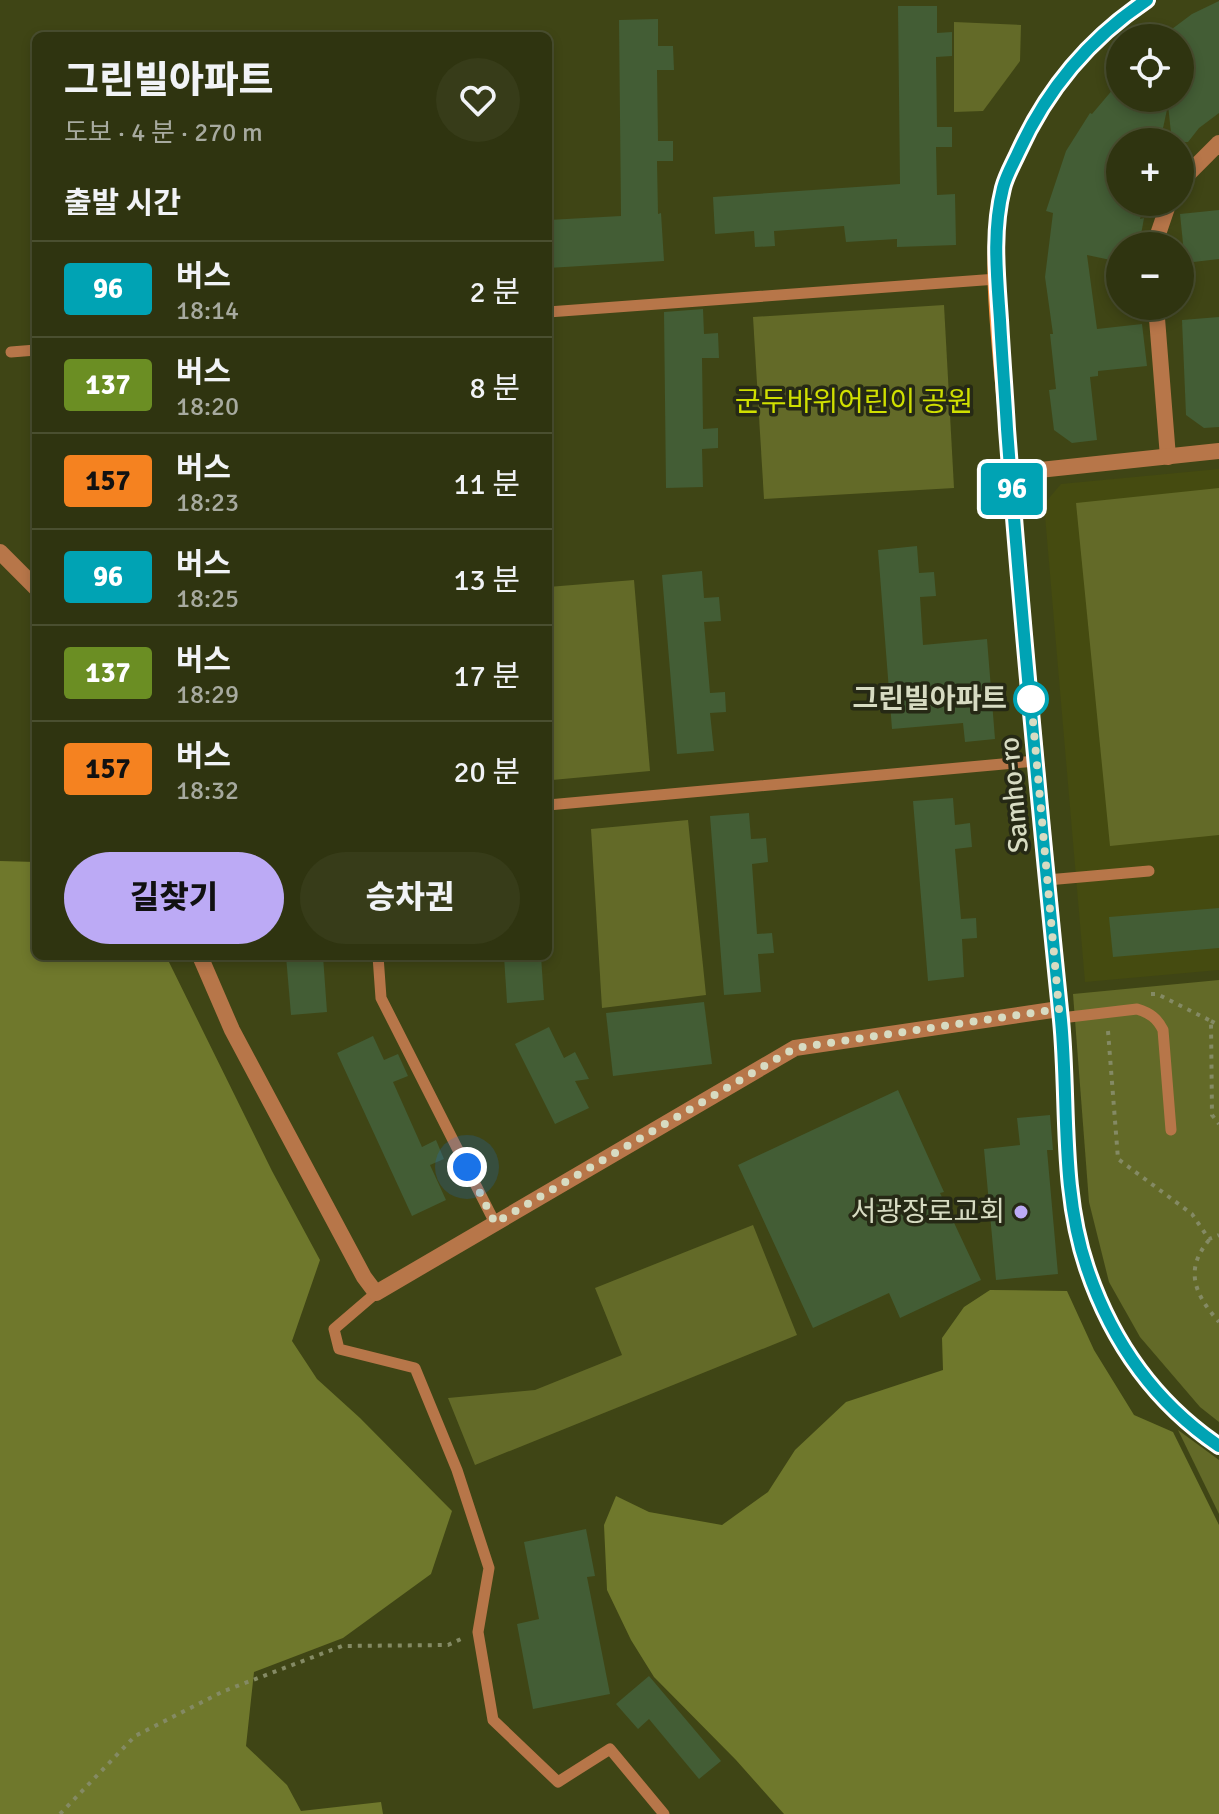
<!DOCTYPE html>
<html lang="ko">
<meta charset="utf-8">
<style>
body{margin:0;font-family:Signika,"Noto Sans KR",sans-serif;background:#373c19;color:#f1f3f6;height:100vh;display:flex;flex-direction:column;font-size:30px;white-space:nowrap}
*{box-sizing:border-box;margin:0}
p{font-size:26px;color:#a7aa9f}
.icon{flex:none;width:44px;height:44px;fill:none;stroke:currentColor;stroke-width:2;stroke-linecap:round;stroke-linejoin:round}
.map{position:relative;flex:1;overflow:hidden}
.details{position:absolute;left:32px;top:32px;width:520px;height:928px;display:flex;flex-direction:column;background:#2f3410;border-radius:12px;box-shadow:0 4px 12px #0003,0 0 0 2px #4a4f30}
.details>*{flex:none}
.badge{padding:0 16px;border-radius:6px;font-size:28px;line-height:52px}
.buttons{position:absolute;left:1106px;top:24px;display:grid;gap:16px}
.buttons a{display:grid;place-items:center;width:88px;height:88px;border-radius:50%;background:#2f3410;box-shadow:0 4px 12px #0003,0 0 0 2px #4a4f30;font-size:40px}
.you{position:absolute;width:40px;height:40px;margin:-20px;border:6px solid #fff;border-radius:50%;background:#1a73e8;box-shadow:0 0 0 12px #1a73e833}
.map>.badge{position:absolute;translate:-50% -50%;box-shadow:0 0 0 4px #fff}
h2{padding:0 32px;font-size:30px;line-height:72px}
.round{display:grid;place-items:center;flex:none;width:84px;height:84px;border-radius:42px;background:#373c19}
.overview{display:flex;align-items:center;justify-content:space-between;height:136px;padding:0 32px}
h1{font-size:38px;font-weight:800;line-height:60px}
.button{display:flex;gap:16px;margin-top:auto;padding:16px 32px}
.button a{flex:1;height:92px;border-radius:48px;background:#bcaaf5;color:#111;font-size:32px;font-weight:800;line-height:92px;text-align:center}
.button a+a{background:#373c19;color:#f1f3f6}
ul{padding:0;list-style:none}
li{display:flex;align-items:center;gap:24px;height:96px;padding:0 32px;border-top:2px solid #4a4f30}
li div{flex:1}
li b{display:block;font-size:30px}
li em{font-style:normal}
li .badge{min-width:88px;font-weight:700;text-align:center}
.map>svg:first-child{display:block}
.built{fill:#454b10}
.green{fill:#636a28}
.forest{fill:#6f782c}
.building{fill:#435d35}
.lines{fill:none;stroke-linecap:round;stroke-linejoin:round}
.path{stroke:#848a64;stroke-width:4;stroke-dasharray:4 6;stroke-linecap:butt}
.lane{stroke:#b77649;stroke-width:11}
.street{stroke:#b77649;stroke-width:16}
.secondary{stroke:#f89143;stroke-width:16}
.line-casing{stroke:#fff;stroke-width:18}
.line{stroke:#00a3b4;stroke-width:12}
.walk{stroke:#d7dbc2;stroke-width:8;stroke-dasharray:0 14.4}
.stop-dot{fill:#fff;stroke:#00a3b4;stroke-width:4}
.poi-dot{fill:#bcaaf5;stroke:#262915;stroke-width:3}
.labels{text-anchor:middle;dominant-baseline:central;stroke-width:7;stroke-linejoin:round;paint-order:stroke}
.park-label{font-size:28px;fill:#d0e000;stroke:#262915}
.stop-label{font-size:28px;font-weight:bold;fill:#d7dbc2;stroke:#262915;text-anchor:end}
.street-label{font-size:28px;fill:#d7dbc2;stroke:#262915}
.poi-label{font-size:28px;fill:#d7dbc2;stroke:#262915;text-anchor:end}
</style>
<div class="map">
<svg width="1219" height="1814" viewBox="0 0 1219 1814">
<rect width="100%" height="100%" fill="#3f4515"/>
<path class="built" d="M 1219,469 L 1219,970 L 1085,982 L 1044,504 L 1061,484 Z"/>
<g class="green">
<path d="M 954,22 L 1021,25 L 1020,61 L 983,111 L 954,112 Z"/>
<path d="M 944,305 L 954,488 L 764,499 L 753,317 Z"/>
<path d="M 1219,488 L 1219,835 L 1110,846 L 1076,503 Z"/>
<path d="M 634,580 L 650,771 L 552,780 L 548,726 L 548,587 Z"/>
<path d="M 688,820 L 706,995 L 602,1008 L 591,829 Z"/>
<path d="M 1219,980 L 1219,1422 L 1200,1407 L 1140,1337 L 1109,1282 L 1089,1202 L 1073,994 Z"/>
<path d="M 753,1225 L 797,1335 L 475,1465 L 448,1398 L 535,1390 L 622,1355 L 595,1288 Z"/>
<path d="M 1178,1430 L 1219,1460 L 1219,1514 Z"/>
</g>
<g class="forest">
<path d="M 0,861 L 36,862 L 36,956 L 166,956 L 272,1171 L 320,1260 L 292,1341 L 317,1379 L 360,1418 L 452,1511 L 431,1574 L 343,1638 L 254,1672 L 246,1746 L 287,1785 L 301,1811 L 381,1802 L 383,1814 L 0,1814 Z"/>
<path d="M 990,1290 L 1067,1291 L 1094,1350 L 1134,1415 L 1173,1432 L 1219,1525 L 1219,1814 L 784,1814 L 736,1760 L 654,1677 L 631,1640 L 607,1590 L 604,1525 L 616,1496 L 649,1512 L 722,1525 L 768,1492 L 795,1450 L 846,1402 L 943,1370 L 942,1338 L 964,1307 Z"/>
</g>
<g class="building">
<path d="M 1219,1 L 1219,113 L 1199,128 L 1188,142 L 1172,142 L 1168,105 L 1160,142 L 1120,142 L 1120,202 L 1146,202 L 1140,219 L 1144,218 L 1139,246 L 1120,246 L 1120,262 L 1087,255 L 1097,329 L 1142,324 L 1147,366 L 1098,371 L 1098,376 L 1090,377 L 1097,440 L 1072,443 L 1054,430 L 1049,390 L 1056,389 L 1050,334 L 1053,334 L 1045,277 L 1053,213 L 1046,211 L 1066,151 L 1090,113 L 1092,114 L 1120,81 L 1120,98 L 1180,98 L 1180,38 L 1160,38 L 1192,14 Z"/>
<path d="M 898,6 L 937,6 L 937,33 L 952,32 L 952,56 L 936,57 L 937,127 L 952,127 L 952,147 L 936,147 L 937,195 L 955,194 L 956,245 L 897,247 L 897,239 L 846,242 L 844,226 L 774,231 L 775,246 L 755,247 L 754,231 L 715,234 L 713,197 L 900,184 Z"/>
<path d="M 658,19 L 658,46 L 673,46 L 674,70 L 657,70 L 658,141 L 673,141 L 673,161 L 657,161 L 658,214 L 661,213 L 664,261 L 548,268 L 548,220 L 621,216 L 619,20 Z"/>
<path d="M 1219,210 L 1219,259 L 1185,263 L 1180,214 Z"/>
<path d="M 703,309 L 704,334 L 718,333 L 719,358 L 702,358 L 703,429 L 718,428 L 718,448 L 702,449 L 703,487 L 666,488 L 664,312 Z"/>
<path d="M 1219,317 L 1219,427 L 1204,428 L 1186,415 L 1182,320 Z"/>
<path d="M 917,546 L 919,573 L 934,572 L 936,596 L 920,597 L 923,645 L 987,639 L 995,739 L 965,742 L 963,723 L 892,729 L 878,550 Z"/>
<path d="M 702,571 L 704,598 L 719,597 L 721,621 L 704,622 L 710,693 L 725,692 L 726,712 L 710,713 L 714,751 L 677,754 L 662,575 Z"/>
<path d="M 953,798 L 955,825 L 970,823 L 972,847 L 955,849 L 961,919 L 976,918 L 977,938 L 962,939 L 964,977 L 928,981 L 913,801 Z"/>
<path d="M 749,813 L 751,839 L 766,838 L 768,862 L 752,864 L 757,934 L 772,933 L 774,953 L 758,954 L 761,992 L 724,995 L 710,816 Z"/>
<path d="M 1219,908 L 1219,948 L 1113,957 L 1109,917 Z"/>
<path d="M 286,956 L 323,956 L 327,1012 L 291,1015 Z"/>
<path d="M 504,956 L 541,956 L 544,1000 L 507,1003 Z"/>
<path d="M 704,1002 L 712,1064 L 613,1076 L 606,1013 Z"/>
<path d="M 549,1027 L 564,1058 L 575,1052 L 589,1079 L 575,1081 L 589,1108 L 555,1124 L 515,1044 Z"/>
<path d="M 373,1036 L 384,1060 L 398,1054 L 408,1076 L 393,1082 L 422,1147 L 436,1140 L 444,1159 L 430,1165 L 446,1200 L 412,1216 L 337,1053 Z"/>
<path d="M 898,1090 L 944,1192 L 940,1193 L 981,1280 L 900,1318 L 889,1293 L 813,1328 L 738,1165 Z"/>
<path d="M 1050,1115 L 1053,1150 L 1047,1150 L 1058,1274 L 996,1280 L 984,1149 L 1020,1145 L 1017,1118 Z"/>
<path d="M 586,1529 L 595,1576 L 587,1577 L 610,1694 L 533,1709 L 517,1624 L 539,1619 L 524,1542 Z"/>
<path d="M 649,1676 L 721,1761 L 699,1779 L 649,1719 L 638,1729 L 616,1704 Z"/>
</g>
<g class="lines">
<g class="path">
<path d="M 1151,994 L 1157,994 L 1211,1021 L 1212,1115 L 1219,1124"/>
<path d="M 1211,1021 L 1219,1025"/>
<path d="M 1108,1031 L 1118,1159 L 1192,1214 L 1209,1239 L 1219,1235"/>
<path d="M 1209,1240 C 1183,1271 1196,1296 1219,1322"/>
<path d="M 60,1814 L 135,1736 L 224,1691 L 342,1646 L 448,1645 L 461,1639"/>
</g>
<g class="lane">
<path d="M 548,312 L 997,279"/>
<path d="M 11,352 L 36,350"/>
<path d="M 548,805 L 1036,761"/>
<path d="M 1047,880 L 1149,871"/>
<path d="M 378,956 L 381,998 L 495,1223"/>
<path d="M 1061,1018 L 1137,1009 C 1150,1013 1157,1018 1163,1030 L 1171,1130"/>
<path d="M 376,1293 L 334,1329 L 339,1349 L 415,1368 L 457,1470 L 489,1568 L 478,1632 L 493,1720 L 558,1782 L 610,1749 L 664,1814"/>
</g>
<g class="street">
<path d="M 1180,182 L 1219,143"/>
<path d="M 1154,246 L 1169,202"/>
<path d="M 1156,306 L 1168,457"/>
<path d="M 1011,473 L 1219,451"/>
<path d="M 0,552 L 36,588"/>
<path d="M 200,956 L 232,1030 L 364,1277 L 376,1293 L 795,1048 L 1059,1009"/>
</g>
<path class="secondary" d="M 1147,0 C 1090,38 1046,90 1018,153 C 1012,164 1006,176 1003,189 C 986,256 1002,358 1007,429 C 1022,627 1042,824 1061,1020 C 1069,1102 1060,1189 1087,1268 C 1112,1342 1154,1402 1219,1446"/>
</g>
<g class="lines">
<defs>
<path id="line" d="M 1147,0 C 1090,38 1046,91 1018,153 C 1013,164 1006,176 1003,188 C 992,232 997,276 1000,320 C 1002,357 1005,393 1007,429 C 1022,627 1041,824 1061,1020 C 1069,1102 1060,1189 1087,1268 C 1112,1342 1154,1402 1219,1446"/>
</defs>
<use href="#line" class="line-casing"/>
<use href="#line" class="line"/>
<path class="walk" d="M 467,1167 L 495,1223 L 795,1048 L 1059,1009 L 1031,699"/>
</g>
<circle class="stop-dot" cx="1031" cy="699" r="16"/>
<circle class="poi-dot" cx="1021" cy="1212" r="8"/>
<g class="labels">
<g class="park-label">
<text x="854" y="402">군두바위어린이 공원</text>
</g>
<g class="stop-label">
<text x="1007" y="699">그린빌아파트</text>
</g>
<g class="street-label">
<text transform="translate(1014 795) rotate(-95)">Samho-ro</text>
</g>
<g class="poi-label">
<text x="1005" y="1212">서광장로교회</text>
</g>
</g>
</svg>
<div class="buttons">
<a><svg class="icon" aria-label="locate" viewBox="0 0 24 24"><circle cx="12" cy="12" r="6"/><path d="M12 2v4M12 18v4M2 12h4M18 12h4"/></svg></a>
<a>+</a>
<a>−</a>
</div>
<div class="you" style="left:467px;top:1167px"></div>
<b class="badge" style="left:1012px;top:489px;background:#00a3b4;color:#fff">96</b>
<section class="details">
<div class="overview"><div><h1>그린빌아파트</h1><p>도보 · 4 분 · 270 m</p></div><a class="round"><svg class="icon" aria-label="heart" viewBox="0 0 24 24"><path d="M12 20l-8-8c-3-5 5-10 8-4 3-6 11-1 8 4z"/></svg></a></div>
<h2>출발 시간</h2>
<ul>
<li><span class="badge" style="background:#00a3b4;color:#fff">96</span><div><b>버스</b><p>18:14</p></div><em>2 분</em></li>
<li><span class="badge" style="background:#6b8e23;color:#fff">137</span><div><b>버스</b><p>18:20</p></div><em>8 분</em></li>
<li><span class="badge" style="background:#f58220;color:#111">157</span><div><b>버스</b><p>18:23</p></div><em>11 분</em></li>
<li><span class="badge" style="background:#00a3b4;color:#fff">96</span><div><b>버스</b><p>18:25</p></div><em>13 분</em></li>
<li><span class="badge" style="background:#6b8e23;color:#fff">137</span><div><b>버스</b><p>18:29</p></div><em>17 분</em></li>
<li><span class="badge" style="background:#f58220;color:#111">157</span><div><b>버스</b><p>18:32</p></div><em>20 분</em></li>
</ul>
<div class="button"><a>길찾기</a><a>승차권</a></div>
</section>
</div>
